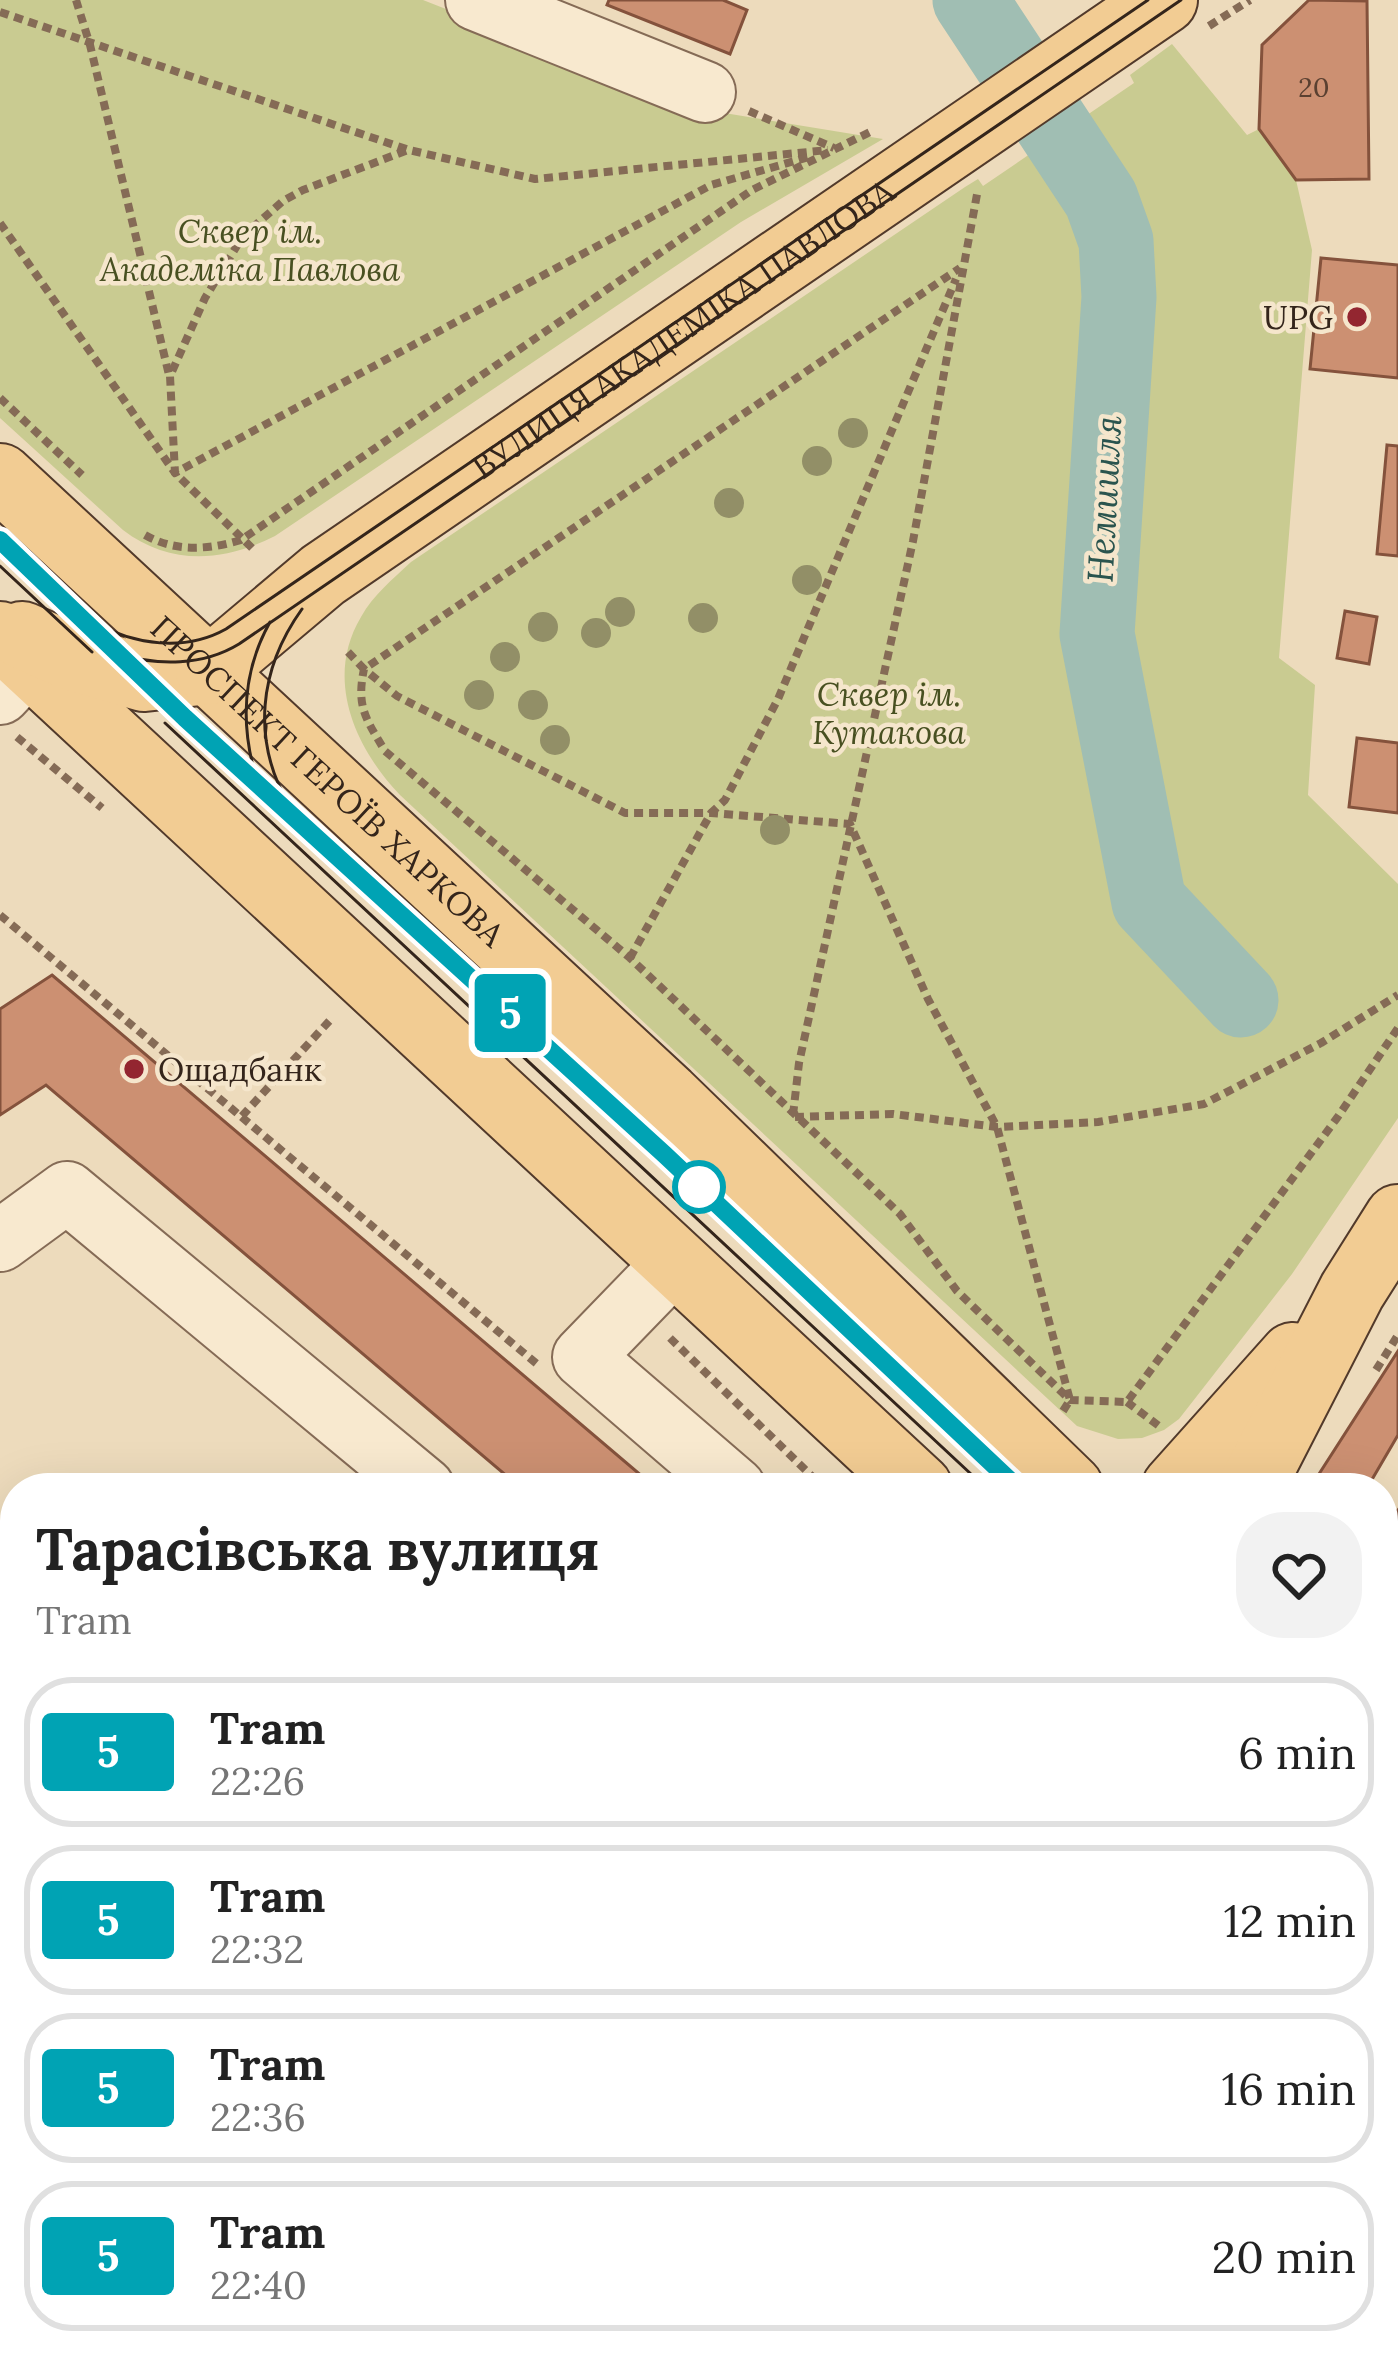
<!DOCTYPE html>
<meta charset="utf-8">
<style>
body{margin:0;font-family:Lora,serif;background:#f2f2f2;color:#222;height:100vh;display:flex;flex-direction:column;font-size:45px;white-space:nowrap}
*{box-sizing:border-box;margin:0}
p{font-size:39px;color:#767676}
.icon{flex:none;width:66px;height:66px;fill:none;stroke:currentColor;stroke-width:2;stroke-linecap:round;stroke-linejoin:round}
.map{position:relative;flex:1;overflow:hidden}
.side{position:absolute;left:0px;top:1473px;width:1398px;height:903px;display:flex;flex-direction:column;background:#fff;border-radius:48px 48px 0 0;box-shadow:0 12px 48px #0002}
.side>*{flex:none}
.badge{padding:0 24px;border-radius:9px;font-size:42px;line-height:78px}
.map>.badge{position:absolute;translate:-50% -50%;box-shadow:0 0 0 6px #fff}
.round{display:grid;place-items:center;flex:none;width:126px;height:126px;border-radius:48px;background:#f2f2f2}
.overview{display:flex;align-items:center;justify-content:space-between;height:204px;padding:0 36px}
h1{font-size:57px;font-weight:700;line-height:90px}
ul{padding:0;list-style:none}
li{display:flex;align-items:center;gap:36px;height:150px;margin:0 24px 18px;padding:0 12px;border:6px solid #e0e0e0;border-radius:48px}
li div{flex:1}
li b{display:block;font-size:45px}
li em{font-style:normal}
li .badge{min-width:132px;font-weight:700;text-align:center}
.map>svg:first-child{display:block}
.green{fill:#c9cb91}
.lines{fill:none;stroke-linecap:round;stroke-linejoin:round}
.river{stroke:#a0beb3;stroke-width:75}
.building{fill:#cc9072;stroke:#84523c;stroke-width:3}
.minor-casing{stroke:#856b56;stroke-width:64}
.major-casing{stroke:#523a2b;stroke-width:70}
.path{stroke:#856b56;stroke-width:8;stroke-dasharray:9 6;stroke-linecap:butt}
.minor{stroke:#f8e9cf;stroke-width:60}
.major{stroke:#f2cc93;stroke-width:66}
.tram{stroke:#34251b;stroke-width:3}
.tree{fill:#928f67}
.line-casing{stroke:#fff;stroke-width:27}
.line{stroke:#00a3b4;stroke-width:18}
.poi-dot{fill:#932630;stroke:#f5e6cc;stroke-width:4.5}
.stop-dot{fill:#fff;stroke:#00a3b4;stroke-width:6}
.labels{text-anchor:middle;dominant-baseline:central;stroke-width:9;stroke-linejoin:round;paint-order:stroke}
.number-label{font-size:27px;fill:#5a4031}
.park-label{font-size:33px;font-style:italic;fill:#485021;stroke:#f5e6cc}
.poi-label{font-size:33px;fill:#34251b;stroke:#f5e6cc;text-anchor:end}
.street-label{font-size:33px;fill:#34251b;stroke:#f5e6cc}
.water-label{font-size:36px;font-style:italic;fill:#2a544e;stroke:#f5e6cc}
</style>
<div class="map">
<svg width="1398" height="2374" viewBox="0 0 1398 2374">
<rect width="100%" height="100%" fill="#eddbbc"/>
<g class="green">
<path d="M 0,0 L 423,0 L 700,109 L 883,139 L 741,222 L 275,536 C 224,562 170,566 123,530 L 0,418 Z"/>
<path d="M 1172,44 L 1247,135 L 1259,129 L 1296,180 L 1312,250 L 1279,658 L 1315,685 L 1308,795 L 1398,884 L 1398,1118 L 1292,1274 L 1179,1419 L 1164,1430 L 1142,1438 L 1118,1439 L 1077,1426 L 400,795 C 355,748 324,679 361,617 C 373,595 393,579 411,562 L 965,187 L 978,179 L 983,186 L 1134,83 L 1130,75 Z"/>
<path d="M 15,1861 L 15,2361 L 623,2361 L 615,2374 L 0,2374 L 0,1866 Z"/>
</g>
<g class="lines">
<path class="river" d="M 970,0 L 1101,199 L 1116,241 L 1119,297 L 1097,634 L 1149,902 L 1241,1000"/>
</g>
<g class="building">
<path d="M 609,0 L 723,0 L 747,10 L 730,54 L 607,5 Z"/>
<path d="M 1309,0 L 1367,1 L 1369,179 L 1296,180 L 1259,129 L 1262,45 Z"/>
<path d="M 1321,258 L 1398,265 L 1398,378 L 1310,369 Z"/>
<path d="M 1387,445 L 1398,446 L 1398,556 L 1377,554 Z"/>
<path d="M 1345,611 L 1377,617 L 1369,664 L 1337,658 Z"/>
<path d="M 1357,738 L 1398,743 L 1398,813 L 1349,807 Z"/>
<path d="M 52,975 L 656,1488 L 521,1488 L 46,1085 L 0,1115 L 0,1009 Z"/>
<path d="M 1398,1351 L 1398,1435 L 1367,1488 L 1310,1488 Z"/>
<path d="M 1398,1510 L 1398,1565 L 1383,1553 L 1383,1530 Z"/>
<path d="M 1383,1553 L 1398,1565 L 1398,1602 L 1383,1591 Z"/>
<path d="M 1383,1591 L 1398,1602 L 1398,1622 L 1383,1642 Z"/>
<path d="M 1395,2147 L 1398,2150 L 1398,2302 L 1383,2319 L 1383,2161 Z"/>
<path d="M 15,2157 L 15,2239 L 14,2243 L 0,2245 L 0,2161 Z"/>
<path d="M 910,2361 L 1034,2361 L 1022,2374 L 899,2374 Z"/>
<path d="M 1207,2361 L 1346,2361 L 1335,2374 L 1196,2374 Z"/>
</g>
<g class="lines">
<defs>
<g id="minor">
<path d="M 476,0 L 705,92"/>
<path d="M 0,694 L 30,662"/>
<path d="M 0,1241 L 67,1192 L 424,1488"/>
<path d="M 675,1262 L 583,1357 L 735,1488"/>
<path d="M 1383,1672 L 1398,1651"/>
<path d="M 0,1817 L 15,1814"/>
<path d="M 1383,2002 L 1398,2016"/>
</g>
<g id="major">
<path id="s1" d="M 0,477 L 667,1096 L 1070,1488"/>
<path d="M 0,635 L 919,1488"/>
<path d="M 22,635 L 74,658 L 144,678 L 209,671"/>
<path id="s2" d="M 209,671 L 323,575 L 1164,0"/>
<path d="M 1175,1488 L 1293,1356"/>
<path d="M 1251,1488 L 1352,1291 L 1398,1218"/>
<path d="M 1383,1795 L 1398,1810"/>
<path d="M 1383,1904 L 1398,1916"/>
<path d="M 670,2374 L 682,2361"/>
</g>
</defs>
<use href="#minor" class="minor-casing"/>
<use href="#major" class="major-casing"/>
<g class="path">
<path d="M 76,0 L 90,45 L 169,375"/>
<path d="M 0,12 L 409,150 L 535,179 L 828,150"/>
<path d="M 1209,26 L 1250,0"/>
<path d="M 749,111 L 834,148"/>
<path d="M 0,223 L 175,473 L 711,185 L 812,156"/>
<path d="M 0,398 L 82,475"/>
<path d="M 145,535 C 175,552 208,550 241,540 L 752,190 L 874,130"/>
<path d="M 252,548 L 175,473 L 170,376 L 205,298 L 243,236 L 283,201 L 303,190 L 408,150"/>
<path d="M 348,652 L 364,669 L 960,268"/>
<path d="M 17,737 L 102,808"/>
<path d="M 0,915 L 537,1364"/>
<path d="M 630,958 L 711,813 L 725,800 L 778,699 L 956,279"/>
<path d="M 793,1115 L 799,1063 L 913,541 L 978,189"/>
<path d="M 242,1116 L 333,1017"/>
<path d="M 795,1117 L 893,1114 L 997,1127 L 1098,1122 L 1204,1104 L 1321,1043 L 1398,995"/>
<path d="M 670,1338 L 824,1488"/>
<path d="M 1376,1370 L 1398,1335"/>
<path d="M 1127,1402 L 1159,1426"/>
<path d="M 1063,1411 L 1070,1400 L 997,1127 L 928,999 L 850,824 L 711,813 L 625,813 L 397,696 L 364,669 C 356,707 366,719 385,751 L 630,958 L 900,1214 L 957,1291 L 1070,1400 L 1127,1402 L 1337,1118 L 1398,1028"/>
<path d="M 0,1899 L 15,1896"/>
<path d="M 387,2374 L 399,2361"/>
</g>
<use href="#minor" class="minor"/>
<use href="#major" class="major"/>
<g class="tram">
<path d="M 0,540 L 185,718 L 699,1187 L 1018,1488"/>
<path d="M 0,566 L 92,652"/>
<path d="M 95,623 C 135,645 185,652 226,629 L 1148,0"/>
<path d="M 119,654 C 158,666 203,666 239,644 L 1181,0"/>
<path d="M 165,723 L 986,1488"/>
<path d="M 258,784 C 240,728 241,674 270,622"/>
<path d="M 289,805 C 251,740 259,669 302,609"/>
<path d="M 1383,1846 L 1398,1861"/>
<path d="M 1383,1872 L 1398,1887"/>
</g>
</g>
<g class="tree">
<circle cx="853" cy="433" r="15"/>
<circle cx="817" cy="461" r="15"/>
<circle cx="729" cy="503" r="15"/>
<circle cx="807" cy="580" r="15"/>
<circle cx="620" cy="612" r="15"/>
<circle cx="703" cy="618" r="15"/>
<circle cx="543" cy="627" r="15"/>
<circle cx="596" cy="633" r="15"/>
<circle cx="505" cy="657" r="15"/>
<circle cx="479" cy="695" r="15"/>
<circle cx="533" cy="705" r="15"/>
<circle cx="555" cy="740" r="15"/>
<circle cx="775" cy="830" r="15"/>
</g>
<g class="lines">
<defs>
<path id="line" d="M 0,540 L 185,718 L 664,1154 L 1018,1488"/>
</defs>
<use href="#line" class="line-casing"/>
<use href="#line" class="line"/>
</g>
<g class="poi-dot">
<circle cx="1357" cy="317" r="12"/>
<circle cx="134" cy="1069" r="12"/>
</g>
<circle class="stop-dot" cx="699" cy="1187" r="24"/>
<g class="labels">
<g class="number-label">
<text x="1314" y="87">20</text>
</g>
<g class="park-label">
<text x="250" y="231">Сквер ім.<tspan x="250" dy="38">Академіка Павлова</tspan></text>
<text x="889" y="694">Сквер ім.<tspan x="889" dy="38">Кутакова</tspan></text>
</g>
<g class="poi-label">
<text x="1333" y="317">UPG</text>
<text x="158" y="1069" text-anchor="start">Ощадбанк</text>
</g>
<g class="street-label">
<text stroke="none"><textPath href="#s2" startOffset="585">ВУЛИЦЯ АКАДЕМІКА ПАВЛОВА</textPath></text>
<text stroke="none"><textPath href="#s1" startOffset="447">ПРОСПЕКТ ГЕРОЇВ ХАРКОВА</textPath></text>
</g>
<g class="water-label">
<text transform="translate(1104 499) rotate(-87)">Немишля</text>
</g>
</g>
</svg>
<b class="badge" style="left:510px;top:1013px;background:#00a3b4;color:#fff">5</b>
<section class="side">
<div class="overview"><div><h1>Тарасівська вулиця</h1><p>Tram</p></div><a class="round"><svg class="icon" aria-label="heart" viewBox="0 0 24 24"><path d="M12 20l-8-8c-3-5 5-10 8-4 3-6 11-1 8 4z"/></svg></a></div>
<ul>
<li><span class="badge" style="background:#00a3b4;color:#fff">5</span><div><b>Tram</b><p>22:26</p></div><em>6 min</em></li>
<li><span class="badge" style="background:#00a3b4;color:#fff">5</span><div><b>Tram</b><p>22:32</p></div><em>12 min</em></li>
<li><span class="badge" style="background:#00a3b4;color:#fff">5</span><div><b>Tram</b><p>22:36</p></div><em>16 min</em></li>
<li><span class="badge" style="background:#00a3b4;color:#fff">5</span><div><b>Tram</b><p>22:40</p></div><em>20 min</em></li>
</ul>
</section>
</div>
